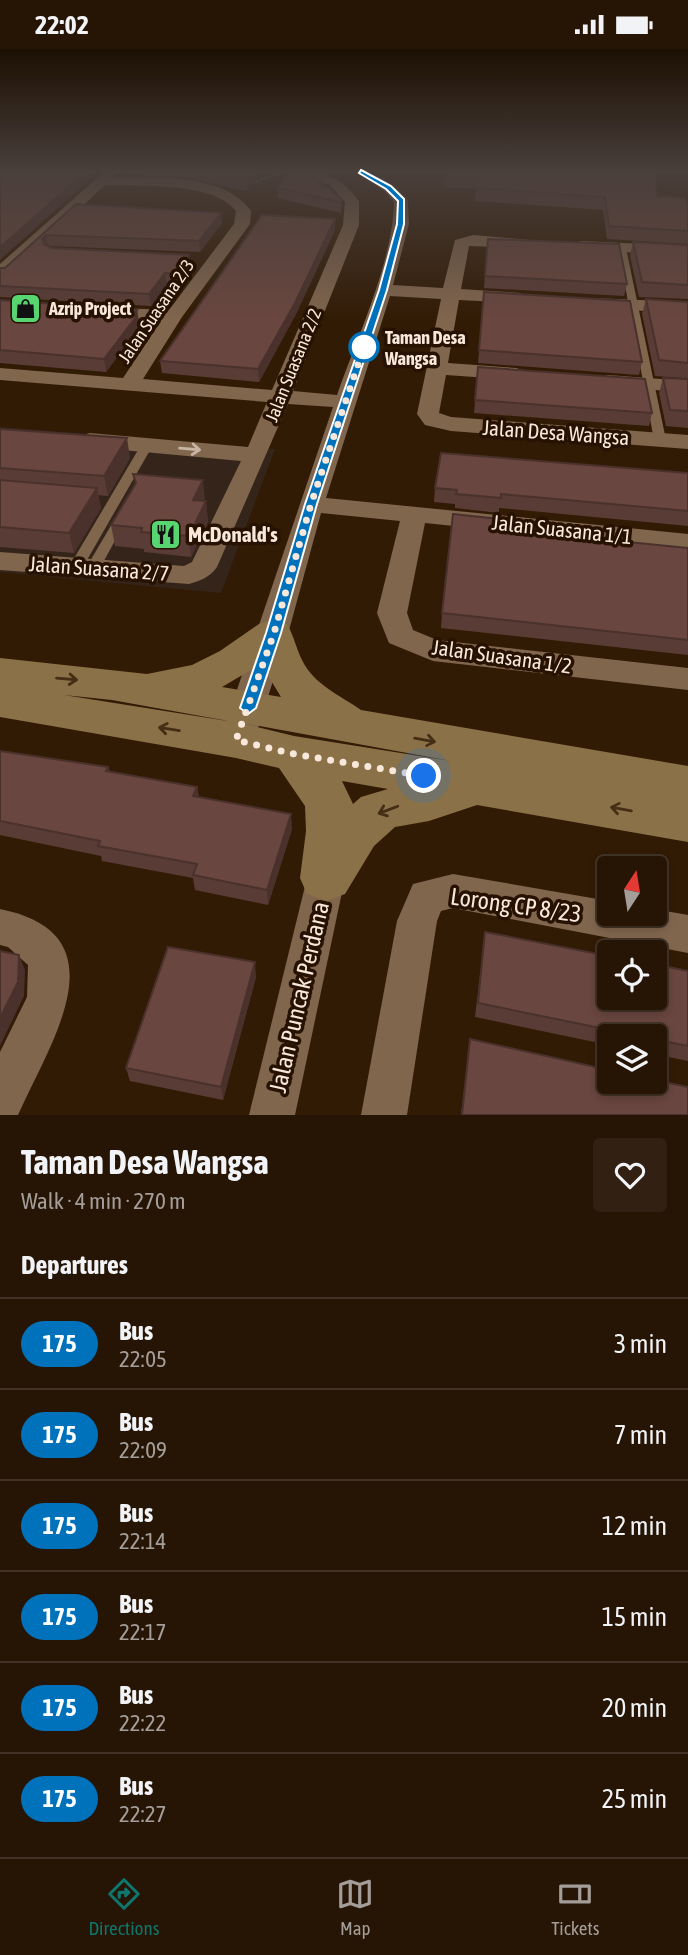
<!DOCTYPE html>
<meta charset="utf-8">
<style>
body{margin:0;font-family:"Asap Condensed",sans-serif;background:#322113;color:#f1f3f6;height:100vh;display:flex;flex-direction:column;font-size:26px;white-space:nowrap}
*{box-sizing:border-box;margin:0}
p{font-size:23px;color:#a49e9a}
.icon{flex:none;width:38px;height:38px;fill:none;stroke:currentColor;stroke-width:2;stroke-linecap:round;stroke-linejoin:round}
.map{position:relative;height:1066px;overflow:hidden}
.side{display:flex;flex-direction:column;background:#261404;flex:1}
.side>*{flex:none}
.badge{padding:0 14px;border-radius:23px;font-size:24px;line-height:46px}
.needle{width:46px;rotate:12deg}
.tools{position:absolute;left:597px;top:807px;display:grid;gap:14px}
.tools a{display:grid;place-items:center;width:70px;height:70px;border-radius:7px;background:#261404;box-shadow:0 4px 10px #0003,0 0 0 2px #423326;font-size:35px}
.you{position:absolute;width:35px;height:35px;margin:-18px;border:5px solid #fff;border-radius:50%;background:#1a73e8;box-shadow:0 0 0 10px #1a73e833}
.map>.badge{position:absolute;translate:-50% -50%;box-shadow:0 0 0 4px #fff}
h2{padding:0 21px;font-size:26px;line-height:63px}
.round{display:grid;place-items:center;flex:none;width:74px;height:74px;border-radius:7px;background:#322113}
.head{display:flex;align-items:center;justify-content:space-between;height:119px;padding:0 21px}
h1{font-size:33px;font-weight:700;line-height:52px}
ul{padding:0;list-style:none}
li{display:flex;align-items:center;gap:21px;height:91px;padding:0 21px;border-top:2px solid #423326}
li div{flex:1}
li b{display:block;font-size:26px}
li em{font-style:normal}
li .badge{min-width:77px;font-weight:700;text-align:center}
.status{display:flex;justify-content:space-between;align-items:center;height:49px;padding:0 35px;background:#261404;direction:ltr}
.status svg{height:19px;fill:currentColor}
.menu{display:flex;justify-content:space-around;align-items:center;height:98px;border-top:2px solid #423326;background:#261404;font-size:19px;color:#a49e9a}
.menu a{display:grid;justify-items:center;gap:4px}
.menu .active{color:#0f766e}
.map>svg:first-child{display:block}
.commercial{fill:#34241a}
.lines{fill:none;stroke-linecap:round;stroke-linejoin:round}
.path{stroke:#968271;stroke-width:2.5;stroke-dasharray:2.5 2;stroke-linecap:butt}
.lane{fill:#81664e;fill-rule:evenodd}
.street{fill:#81664e;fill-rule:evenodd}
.secondary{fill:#8b7148;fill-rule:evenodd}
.wall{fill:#5a3c36}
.shaded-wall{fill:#4a312c}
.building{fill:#69463f;stroke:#4a312c;stroke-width:2}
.oneway{stroke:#c8b4a3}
.oneway2{stroke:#452e16}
.line{fill:#0072bc;stroke:#fff;stroke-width:2}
.walk{stroke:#f8e8db;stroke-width:7;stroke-dasharray:0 12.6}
.stop-dot{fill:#fff;stroke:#0072bc;stroke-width:3.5}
.labels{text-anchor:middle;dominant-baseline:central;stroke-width:7;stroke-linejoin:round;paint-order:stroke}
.far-poi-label{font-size:18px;font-weight:bold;fill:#f8e8db;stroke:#271100;text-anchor:start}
.far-street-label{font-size:18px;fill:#f8e8db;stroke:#271100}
.far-stop-label{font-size:18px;font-weight:bold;fill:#f8e8db;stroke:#271100;text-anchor:start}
.street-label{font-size:21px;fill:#f8e8db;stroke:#271100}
.poi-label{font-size:21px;font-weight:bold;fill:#f8e8db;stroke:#271100;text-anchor:start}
.near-street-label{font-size:24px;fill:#f8e8db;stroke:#271100}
</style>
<div class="status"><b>22:02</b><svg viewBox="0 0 49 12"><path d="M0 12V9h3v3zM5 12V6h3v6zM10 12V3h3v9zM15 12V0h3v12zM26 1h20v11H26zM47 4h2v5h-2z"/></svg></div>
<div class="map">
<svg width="688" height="1066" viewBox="0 0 688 1066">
<rect width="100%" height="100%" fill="#321b05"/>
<path class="commercial" d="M 0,378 L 275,400 L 221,544 L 0,523 Z"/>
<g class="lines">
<path class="path" d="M 247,135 L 284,123"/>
<g class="lane">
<path d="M 622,197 L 626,199 L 666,391 L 660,394 L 654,391 L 618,199 Z"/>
<path d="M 147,393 L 153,396 L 83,518 L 76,522 L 71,521 L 69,518 L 141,396 Z"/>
<path d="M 122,464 L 128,468 L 100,519 L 93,523 L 88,522 L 86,519 L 116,468 Z"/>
</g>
<g class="street">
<path d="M 0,123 L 8,123 L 0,127 Z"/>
<path d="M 104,123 L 119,123 L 114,128 C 157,129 224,124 251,162 L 250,175 L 182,268 L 143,330 L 272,341 L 343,176 L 345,153 L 330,136 L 304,126 L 302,123 C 329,123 343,131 359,152 L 359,176 L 293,342 L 337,346 C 357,289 393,212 394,153 L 383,141 L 354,123 C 378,123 394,134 408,152 L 409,175 L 393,236 L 443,239 L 455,191 L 473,186 L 530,191 L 532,194 L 530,197 L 524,199 L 469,197 L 461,240 L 520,244 L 529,249 L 520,254 L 459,251 L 448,314 L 516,319 L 523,321 L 526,325 L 523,329 L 516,331 L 446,326 L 439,364 L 451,368 L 688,386 L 688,400 L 451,382 L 425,376 L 417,365 L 441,250 L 390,247 L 326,449 L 688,485 L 688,501 L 425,474 L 407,564 L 413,581 L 437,591 L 688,619 L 688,641 L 433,612 L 389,594 L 377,564 L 400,472 L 321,464 L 288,585 L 258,679 L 253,688 L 241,692 L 229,688 L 224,679 L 333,358 L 288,355 L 217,518 C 210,528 200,532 189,535 L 0,521 L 0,503 L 184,517 L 192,513 L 241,412 L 90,398 L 82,396 L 78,391 L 82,386 L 90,384 L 248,398 L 267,353 L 0,331 L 0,319 L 123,329 L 161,272 L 101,268 L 94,266 L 92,262 L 94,258 L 169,261 L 234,175 L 236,162 C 213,132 141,138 105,136 L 6,228 L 0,229 L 0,215 Z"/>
<path d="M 582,192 L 688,197 L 688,207 L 576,200 L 574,197 L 576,194 Z"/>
<path d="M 592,249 L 688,253 L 688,265 L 586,258 L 583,254 Z"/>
<path d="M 608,326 L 688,332 L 688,344 L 601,336 L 598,332 L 601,328 Z"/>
<path d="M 326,812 L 340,817 L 345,829 L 295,1066 L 249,1066 L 307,829 L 312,817 Z"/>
<path d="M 453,825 L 609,852 L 609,864 L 654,864 L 654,860 L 688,866 L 688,904 L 453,859 L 441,862 L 437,872 L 407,1066 L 361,1066 L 397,872 L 413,835 Z"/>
<path d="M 0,860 C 125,885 50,994 18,1066 L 0,1066 L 0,1003 L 27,948 L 28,916 L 8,898 L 0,896 Z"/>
</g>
<path class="secondary" d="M 273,571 L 287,575 C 294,587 296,599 302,611 C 314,636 340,646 361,661 L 688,717 L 688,793 L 477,756 L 429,772 L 395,778 L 374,797 L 345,845 L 326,852 L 307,845 L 300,829 L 306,782 L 305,757 L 279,719 L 236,709 L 0,668 L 0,609 L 147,625 L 192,616 L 220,602 L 259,575 ZM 261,615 L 281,648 L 222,638 ZM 64,646 L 112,651 L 234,673 ZM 237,673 L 451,712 L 294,687 ZM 342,732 L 388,740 L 361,748 L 353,755 Z"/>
</g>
<g class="wall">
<path d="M 127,123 L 260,123 L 246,142 L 189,129 L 127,126 Z"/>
<path d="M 445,123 L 657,147 L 688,156 L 688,195 L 607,190 L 603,161 L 475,152 L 476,140 L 443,138 Z"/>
<path d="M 278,139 L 342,150 L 341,164 L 278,149 Z"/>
<path d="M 76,155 L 222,174 L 200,203 L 48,197 L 52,199 L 189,206 L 190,217 L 175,237 L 167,236 L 151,257 L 0,248 L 0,219 L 5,219 Z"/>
<path d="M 335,170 L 335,181 L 296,265 L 259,333 L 162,324 L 160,312 Z"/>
<path d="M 488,190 L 627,235 L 624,247 L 484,239 Z"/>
<path d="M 633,193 L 688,196 L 688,250 L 639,248 L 630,207 Z"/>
<path d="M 484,243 L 642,313 L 639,326 L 478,314 Z"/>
<path d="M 646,250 L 688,253 L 688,379 L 666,377 L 659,344 L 663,329 L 682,329 L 655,327 L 642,265 Z"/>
<path d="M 0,251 L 137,261 L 139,273 L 137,275 L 138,280 L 106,323 L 0,314 Z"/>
<path d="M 478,318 L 652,364 L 649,377 L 474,364 Z"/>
<path d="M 0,380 L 130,409 L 108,447 L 98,446 L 101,459 L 74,504 L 0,498 Z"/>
<path d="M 688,424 L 688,477 L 499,459 L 499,464 L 455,459 L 455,455 L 434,453 L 435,439 Z"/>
<path d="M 133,425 L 206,452 L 208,473 L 191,508 L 144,503 L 144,500 L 115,497 L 111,476 L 135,435 Z"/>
<path d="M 499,480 L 688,499 L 688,606 L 441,579 L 442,564 Z"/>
<path d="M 0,702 L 108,718 L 110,723 L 197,738 L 199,748 L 292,780 L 268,856 L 195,841 L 193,829 L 102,812 L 101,807 L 0,786 Z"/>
<path d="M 485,883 L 688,922 L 688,1012 L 654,1005 L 654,987 L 609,987 L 609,996 L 475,968 Z"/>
<path d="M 256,928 L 223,1051 L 130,1032 L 126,1019 Z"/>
<path d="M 470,990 L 688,1066 L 461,1066 Z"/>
</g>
<g class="shaded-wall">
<path d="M 86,123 L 98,123 L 0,211 L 0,198 Z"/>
<path d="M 252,123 L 260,123 L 246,142 L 245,132 Z"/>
<path d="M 221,164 L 222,174 L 200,203 L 199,192 Z"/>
<path d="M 335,170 L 335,181 L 296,265 L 259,333 L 258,320 Z"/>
<path d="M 46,186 L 48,196 L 44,201 L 42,190 Z"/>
<path d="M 189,206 L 190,217 L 175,237 L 174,225 Z"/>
<path d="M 165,224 L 167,236 L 151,257 L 149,245 Z"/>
<path d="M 137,261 L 139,273 L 137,275 L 138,280 L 106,323 L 104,310 Z"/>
<path d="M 127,389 L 130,409 L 108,447 L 104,427 Z"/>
<path d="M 203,431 L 205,451 L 196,472 L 193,451 Z"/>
<path d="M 97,439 L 101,459 L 74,504 L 69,484 Z"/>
<path d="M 206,452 L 208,473 L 191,508 L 189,487 Z"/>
<path d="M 197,738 L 200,753 L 193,747 Z"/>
<path d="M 291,765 L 292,780 L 268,856 L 267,841 Z"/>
<path d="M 19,906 L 25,921 L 24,947 L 0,997 L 0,969 Z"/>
<path d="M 255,913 L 256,928 L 223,1051 L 221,1038 Z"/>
</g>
<g class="building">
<path d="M 0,123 L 86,123 L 0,198 Z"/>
<path d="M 204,123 L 252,123 L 245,132 Z"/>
<path d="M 288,123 L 302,123 L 311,126 L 342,150 L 341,153 L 278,139 Z"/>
<path d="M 445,123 L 655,123 L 657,147 L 685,149 L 688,156 L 688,182 L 609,177 L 605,148 L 476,139 L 480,128 L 444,125 Z"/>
<path d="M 76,155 L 221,164 L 199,192 L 46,186 L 42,190 L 44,195 L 52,199 L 189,206 L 174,225 L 165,224 L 149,245 L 0,237 L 0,219 L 5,219 Z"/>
<path d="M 262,166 L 335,170 L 295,254 L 258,320 L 160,312 Z"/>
<path d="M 488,190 L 619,195 L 627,235 L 485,227 Z"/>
<path d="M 633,193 L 688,196 L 688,236 L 642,233 Z"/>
<path d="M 484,243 L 630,252 L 642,313 L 479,301 Z"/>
<path d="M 646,250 L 688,253 L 688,314 L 659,311 Z"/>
<path d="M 0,251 L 137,261 L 132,267 L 136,268 L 104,310 L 0,301 Z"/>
<path d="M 478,318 L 645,330 L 652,364 L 475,351 Z"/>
<path d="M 663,329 L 688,330 L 688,362 L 670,361 Z"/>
<path d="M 0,380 L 127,389 L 104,427 L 0,419 Z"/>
<path d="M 441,404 L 688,424 L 688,462 L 501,445 L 501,449 L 456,445 L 457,441 L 435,439 Z"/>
<path d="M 133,425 L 203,431 L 193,451 L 206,452 L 189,487 L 141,483 L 142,479 L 111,476 L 136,434 Z"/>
<path d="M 0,431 L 97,439 L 69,484 L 0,478 Z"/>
<path d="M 453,465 L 499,470 L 499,480 L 688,499 L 688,591 L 442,564 Z"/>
<path d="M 0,702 L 108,718 L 106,722 L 197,738 L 193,747 L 291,765 L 267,841 L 193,826 L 197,815 L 98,797 L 100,792 L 0,772 Z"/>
<path d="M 485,883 L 609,907 L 609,948 L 654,948 L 654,915 L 688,922 L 688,997 L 654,990 L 654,987 L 639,987 L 478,954 Z"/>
<path d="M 168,898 L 255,913 L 221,1038 L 126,1019 Z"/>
<path d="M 0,902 L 19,906 L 18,933 L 0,969 Z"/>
<path d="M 470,990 L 609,1021 L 609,1032 L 654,1032 L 654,1031 L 688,1038 L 688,1066 L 462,1066 Z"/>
</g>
<defs><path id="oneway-shaft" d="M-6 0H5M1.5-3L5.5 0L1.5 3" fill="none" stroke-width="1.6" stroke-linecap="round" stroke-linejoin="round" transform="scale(1.75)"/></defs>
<use class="oneway" href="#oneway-shaft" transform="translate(190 400) rotate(5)"/>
<g class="oneway2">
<use href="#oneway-shaft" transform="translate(67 630) rotate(5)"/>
<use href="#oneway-shaft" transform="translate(169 680) rotate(-171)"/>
<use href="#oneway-shaft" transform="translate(425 691) rotate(10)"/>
<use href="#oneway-shaft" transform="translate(621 760) rotate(-170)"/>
<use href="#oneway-shaft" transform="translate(388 761) rotate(159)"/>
</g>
<linearGradient id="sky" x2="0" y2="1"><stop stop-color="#1c0f03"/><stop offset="0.45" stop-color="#493f3b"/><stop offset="1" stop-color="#493f3b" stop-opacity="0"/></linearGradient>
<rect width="688" height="272" fill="url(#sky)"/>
<path class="line" d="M 361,121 L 391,137 L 404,150 L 404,175 L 387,241 L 317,455 L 281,584 L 256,659 L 248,665 L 240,659 L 266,584 L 305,455 L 379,241 L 397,175 L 398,152 L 386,140 L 359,124 Z"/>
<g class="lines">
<path class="walk" d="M 364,298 L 367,289 L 311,455 L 274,584 L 236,691 L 294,705 L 424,727"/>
</g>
<defs>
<symbol id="shop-square" viewBox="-11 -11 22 22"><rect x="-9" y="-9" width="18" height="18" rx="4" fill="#57d570" stroke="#271100"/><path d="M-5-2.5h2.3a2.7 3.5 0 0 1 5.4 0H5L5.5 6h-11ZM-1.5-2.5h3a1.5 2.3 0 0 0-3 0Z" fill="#111"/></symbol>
<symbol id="restaurant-square" viewBox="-11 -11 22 22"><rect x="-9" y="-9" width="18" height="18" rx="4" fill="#57d570" stroke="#271100"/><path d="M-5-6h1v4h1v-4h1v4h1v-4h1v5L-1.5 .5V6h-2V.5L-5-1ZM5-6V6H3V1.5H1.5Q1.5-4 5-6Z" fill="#111"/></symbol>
</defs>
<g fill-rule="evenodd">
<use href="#shop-square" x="8" y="242" width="35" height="35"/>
<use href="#restaurant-square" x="148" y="468" width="35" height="35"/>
</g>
<circle class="stop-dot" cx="364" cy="298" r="14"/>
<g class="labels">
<g class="far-poi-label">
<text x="49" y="259">Azrip Project</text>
</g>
<g class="far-street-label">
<text transform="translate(156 262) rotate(-56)">Jalan Suasana 2/3</text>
<text transform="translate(293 316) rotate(-68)">Jalan Suasana 2/2</text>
</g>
<g class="far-stop-label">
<text x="385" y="288">Taman Desa<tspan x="385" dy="21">Wangsa</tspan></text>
</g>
<g class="street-label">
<text transform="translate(556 383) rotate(4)">Jalan Desa Wangsa</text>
<text transform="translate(562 480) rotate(6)">Jalan Suasana 1/1</text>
<text transform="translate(99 519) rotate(4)">Jalan Suasana 2/7</text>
<text transform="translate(502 607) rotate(8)">Jalan Suasana 1/2</text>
</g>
<g class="poi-label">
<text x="188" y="485">McDonald's</text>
</g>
<g class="near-street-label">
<text transform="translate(516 856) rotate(8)">Lorong CP 8/23</text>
<text transform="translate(299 948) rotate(-77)">Jalan Puncak Perdana</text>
</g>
</g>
</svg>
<div class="tools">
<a><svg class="needle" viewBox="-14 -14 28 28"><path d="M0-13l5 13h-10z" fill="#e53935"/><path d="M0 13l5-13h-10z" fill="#a49e9a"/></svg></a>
<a><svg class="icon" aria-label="locate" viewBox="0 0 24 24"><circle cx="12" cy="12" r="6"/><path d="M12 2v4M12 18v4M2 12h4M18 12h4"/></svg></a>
<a><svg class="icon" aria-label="layers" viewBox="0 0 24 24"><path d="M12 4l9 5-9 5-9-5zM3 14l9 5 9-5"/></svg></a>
</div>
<div class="you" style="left:424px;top:727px"></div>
</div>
<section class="side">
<div class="head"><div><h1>Taman Desa Wangsa</h1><p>Walk · 4 min · 270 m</p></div><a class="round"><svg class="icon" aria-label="heart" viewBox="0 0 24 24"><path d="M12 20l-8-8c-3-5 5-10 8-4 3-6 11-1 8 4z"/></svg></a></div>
<h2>Departures</h2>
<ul>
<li><span class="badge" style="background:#0072bc;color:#fff">175</span><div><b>Bus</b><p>22:05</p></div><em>3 min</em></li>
<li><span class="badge" style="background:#0072bc;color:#fff">175</span><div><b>Bus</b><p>22:09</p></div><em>7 min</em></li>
<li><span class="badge" style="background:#0072bc;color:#fff">175</span><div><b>Bus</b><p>22:14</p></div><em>12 min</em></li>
<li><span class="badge" style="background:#0072bc;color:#fff">175</span><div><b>Bus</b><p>22:17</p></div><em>15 min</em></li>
<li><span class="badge" style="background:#0072bc;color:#fff">175</span><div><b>Bus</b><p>22:22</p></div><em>20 min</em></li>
<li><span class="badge" style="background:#0072bc;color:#fff">175</span><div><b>Bus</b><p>22:27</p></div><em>25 min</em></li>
</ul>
</section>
<nav class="menu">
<a class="active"><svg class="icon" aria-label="directions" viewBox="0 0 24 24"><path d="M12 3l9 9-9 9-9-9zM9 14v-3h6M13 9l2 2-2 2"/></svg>Directions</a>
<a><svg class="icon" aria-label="map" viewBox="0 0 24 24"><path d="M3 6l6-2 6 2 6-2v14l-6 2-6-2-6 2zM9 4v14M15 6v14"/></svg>Map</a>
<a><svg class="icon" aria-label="tickets" viewBox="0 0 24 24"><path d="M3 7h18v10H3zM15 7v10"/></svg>Tickets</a>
</nav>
